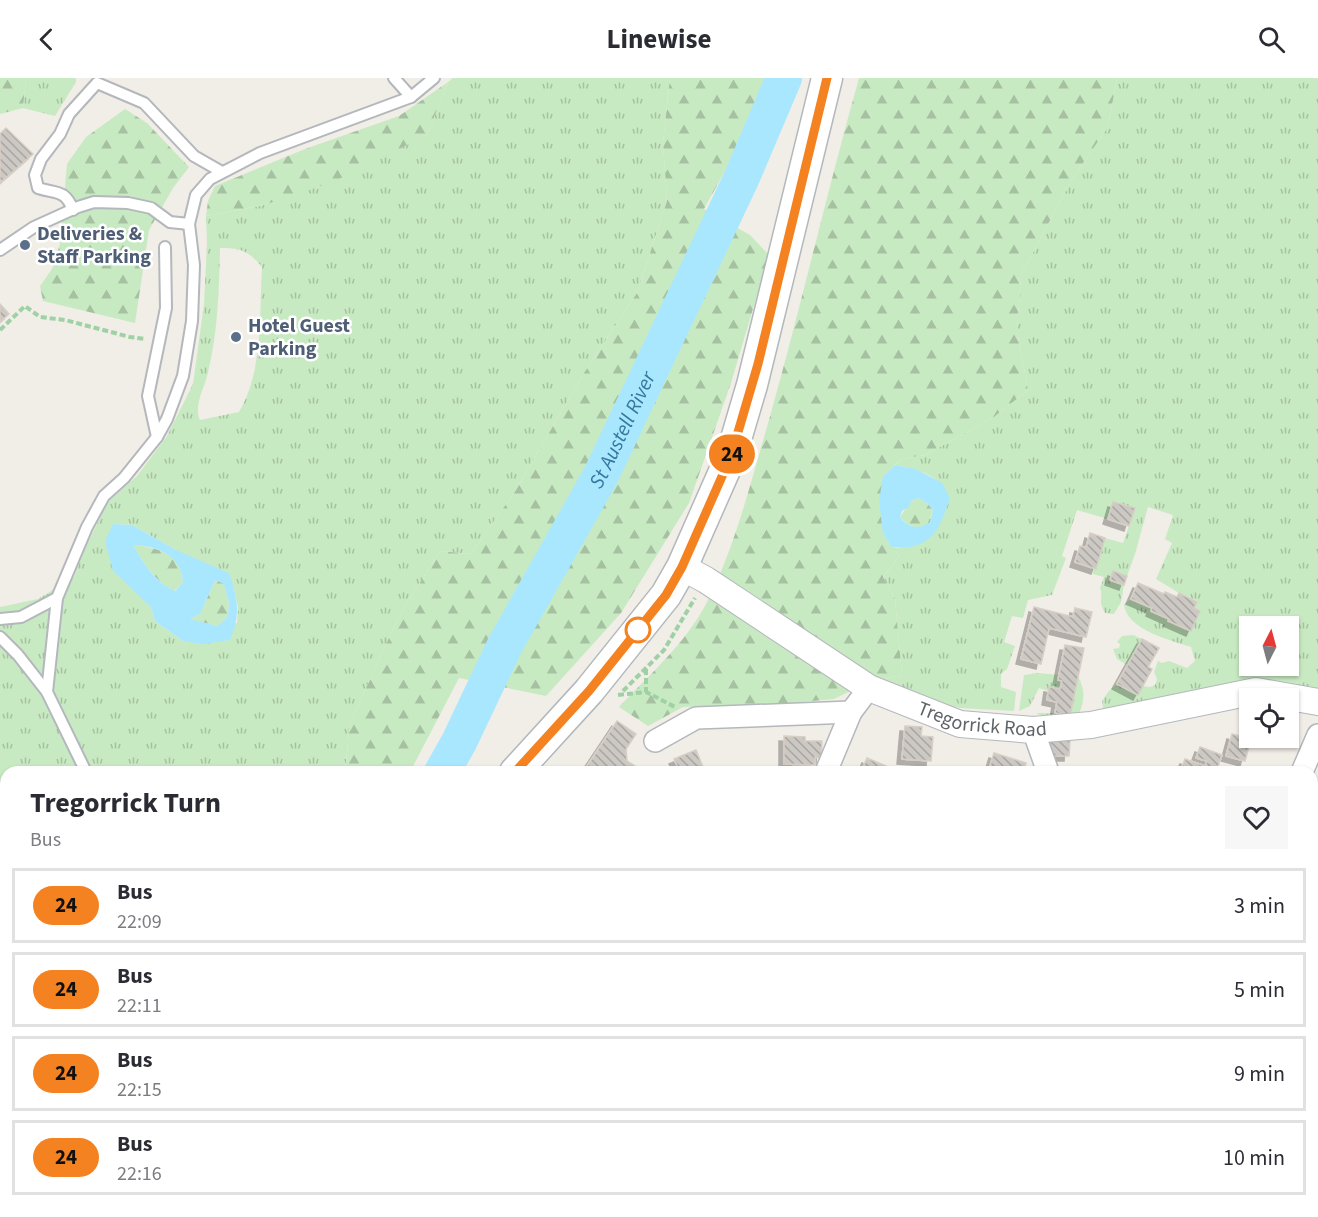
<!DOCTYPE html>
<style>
body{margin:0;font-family:"Source Sans 3",sans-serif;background:#f7f7f7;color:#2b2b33;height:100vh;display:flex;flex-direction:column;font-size:22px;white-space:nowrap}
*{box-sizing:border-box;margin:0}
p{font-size:20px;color:#7c7c81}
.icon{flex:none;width:33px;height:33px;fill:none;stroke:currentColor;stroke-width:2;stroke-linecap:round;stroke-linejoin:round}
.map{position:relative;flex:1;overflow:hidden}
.panel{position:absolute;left:0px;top:688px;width:1318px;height:452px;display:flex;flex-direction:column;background:#fff;border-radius:18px 18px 0 0;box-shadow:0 2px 4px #0004}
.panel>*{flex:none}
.badge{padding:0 12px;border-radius:20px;font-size:21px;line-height:39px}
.needle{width:39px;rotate:6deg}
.controls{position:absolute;left:1239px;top:538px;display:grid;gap:12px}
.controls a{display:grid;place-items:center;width:60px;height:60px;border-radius:0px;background:#fff;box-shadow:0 2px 4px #0004;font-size:30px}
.map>.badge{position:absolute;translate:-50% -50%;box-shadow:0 0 0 3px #fff}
.round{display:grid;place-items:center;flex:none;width:63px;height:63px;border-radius:0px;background:#f7f7f7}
.headline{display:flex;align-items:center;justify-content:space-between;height:102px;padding:0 30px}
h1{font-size:28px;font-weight:700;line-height:45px}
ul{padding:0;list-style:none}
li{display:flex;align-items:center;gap:18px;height:75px;margin:0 12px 9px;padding:0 18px;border:3px solid #e1e1e2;border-radius:0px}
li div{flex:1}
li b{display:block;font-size:22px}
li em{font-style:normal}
li .badge{min-width:66px;font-weight:700;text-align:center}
header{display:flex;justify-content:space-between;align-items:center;height:78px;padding:0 30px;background:#fff;font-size:27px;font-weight:700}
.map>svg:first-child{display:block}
.grass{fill:url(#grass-tufts);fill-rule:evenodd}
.forest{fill:url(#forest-firs)}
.water{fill:#a9e7ff;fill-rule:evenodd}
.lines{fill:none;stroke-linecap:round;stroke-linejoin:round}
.river{stroke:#a9e7ff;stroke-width:36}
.building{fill:url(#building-back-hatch);stroke:#d7cec5;stroke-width:1.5;filter:url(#shadow)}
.service-casing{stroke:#b4b8bc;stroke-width:14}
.minor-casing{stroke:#b4b8bc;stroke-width:24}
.tertiary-casing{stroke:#b4b8bc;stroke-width:28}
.secondary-casing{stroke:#b3b8bc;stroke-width:33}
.path{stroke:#9ed1a4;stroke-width:4;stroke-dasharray:6 3;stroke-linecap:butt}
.service{stroke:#fff;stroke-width:10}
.minor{stroke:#fff;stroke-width:21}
.tertiary{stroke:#fff;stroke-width:26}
.secondary{stroke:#fff;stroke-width:30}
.line-casing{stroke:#fff;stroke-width:14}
.line{stroke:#f58220;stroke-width:9}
.service-dot{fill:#5c6f8a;stroke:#fff;stroke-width:2}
.stop-dot{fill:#fff;stroke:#f58220;stroke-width:3}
.labels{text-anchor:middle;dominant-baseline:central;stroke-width:5;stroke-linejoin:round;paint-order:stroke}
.service-label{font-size:20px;font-weight:bold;fill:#4e5e75;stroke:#fff;text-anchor:start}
.street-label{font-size:20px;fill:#5e6468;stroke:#fff}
.water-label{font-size:21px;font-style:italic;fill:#36789d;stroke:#fff}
</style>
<header><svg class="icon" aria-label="back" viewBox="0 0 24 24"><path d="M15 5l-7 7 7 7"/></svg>Linewise<svg class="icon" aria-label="search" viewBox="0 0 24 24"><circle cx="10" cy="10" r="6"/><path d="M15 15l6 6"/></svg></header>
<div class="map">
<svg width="1318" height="1139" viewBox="0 0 1318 1139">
<defs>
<pattern id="grass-tufts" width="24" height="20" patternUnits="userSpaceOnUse" patternTransform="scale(1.5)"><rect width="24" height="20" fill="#c8eac2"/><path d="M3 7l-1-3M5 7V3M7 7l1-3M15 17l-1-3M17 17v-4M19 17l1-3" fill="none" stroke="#a6c1a1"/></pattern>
<pattern id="forest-firs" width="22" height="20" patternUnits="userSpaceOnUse" patternTransform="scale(1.5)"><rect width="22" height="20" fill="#c8eac2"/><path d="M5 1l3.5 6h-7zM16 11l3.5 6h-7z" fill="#a6c1a1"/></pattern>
<pattern id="building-back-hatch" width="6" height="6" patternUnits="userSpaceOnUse" patternTransform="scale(1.5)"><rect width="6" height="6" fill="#ccc8c3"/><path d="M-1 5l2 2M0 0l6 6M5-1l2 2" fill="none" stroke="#a9a6a2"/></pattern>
<filter id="shadow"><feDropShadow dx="-5" dy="5" stdDeviation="0" flood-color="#0004"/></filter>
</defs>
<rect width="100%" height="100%" fill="#f1ede7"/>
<g class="grass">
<path d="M 26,0 L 76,0 L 76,4 L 55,38 L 23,30 Z"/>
<path d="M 453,0 L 670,0 L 663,64 L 667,123 L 637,215 L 582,298 L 516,412 L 471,476 L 440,473 L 398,540 L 350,645 L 345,694 L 6,694 L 6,863 L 0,864 L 0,529 L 38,521 L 74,499 L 85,471 L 107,425 L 137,398 L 167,358 L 193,306 L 204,226 L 207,166 L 206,138 L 264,127 L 427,57 L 448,4 ZM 220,170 C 242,170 248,173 262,189 C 259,237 264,291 239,334 L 200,342 C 193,327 205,310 208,294 C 218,254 219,211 220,170 ZM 113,446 L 132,447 L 176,472 L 234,510 L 238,530 L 237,545 L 183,563 L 155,543 L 151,529 Z"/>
<path d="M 1117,0 L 1318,0 L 1318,615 L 1107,634 L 1103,630 L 1102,623 L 1108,614 L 1117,606 L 1138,617 L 1143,608 L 1150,609 L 1155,607 L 1157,601 L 1154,594 L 1158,583 L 1162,585 L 1169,583 L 1187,590 L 1195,583 L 1191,569 C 1171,562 1126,552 1124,526 L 1131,521 L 1152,530 L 1151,533 L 1191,553 L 1200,534 L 1194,530 L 1197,523 L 1179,515 L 1156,501 L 1172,465 L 1165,461 L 1173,437 L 1148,429 L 1135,476 L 1127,498 L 1113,493 L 1110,501 L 1124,507 L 1121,524 L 1114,536 L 1105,535 C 1097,522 1104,519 1100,510 L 1104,499 L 1093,496 L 1091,489 L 1096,490 L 1105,460 L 1123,465 L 1135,431 L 1114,424 L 1108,441 L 1077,432 L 1062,478 L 1066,480 L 1052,517 L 1028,522 L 1023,540 L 1012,538 L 1004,564 L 1015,568 L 1007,591 L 1001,596 L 1001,609 L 1016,614 L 1014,633 L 960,630 L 913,620 L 869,604 L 902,597 L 895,521 L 883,499 L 899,478 L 892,469 L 900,470 L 950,420 C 937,396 921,392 895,387 L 901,381 L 925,377 L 994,339 L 1028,312 L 1017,253 L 1021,197 L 1072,101 L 1108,49 ZM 1250,549 L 1288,549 L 1288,588 L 1250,588 Z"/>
<path d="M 1133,557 L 1142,561 L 1127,587 L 1117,581 L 1113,571 L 1119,570 L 1120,566 L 1117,564 L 1122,558 Z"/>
<path d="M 1038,595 L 1059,597 L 1058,602 L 1062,603 L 1060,611 L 1050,609 L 1048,613 L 1039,610 L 1030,628 L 1019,633 L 1024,597 Z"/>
<path d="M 1078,598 C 1085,612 1085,622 1079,636 L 1048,641 L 1036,635 L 1055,635 Z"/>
<path d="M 962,1134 L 1029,1134 L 1026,1139 L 960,1139 Z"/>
</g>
<g class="forest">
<path d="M 0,0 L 26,0 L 23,30 L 0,36 Z"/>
<path d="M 670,0 L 772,0 L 761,28 L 704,131 L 750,157 L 769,177 L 731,305 L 689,425 L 621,535 L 546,618 L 459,600 L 410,694 L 345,694 L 350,645 L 398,540 L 440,473 L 471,476 L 516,412 L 582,298 L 637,215 L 667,123 L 663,64 Z"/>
<path d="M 859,0 L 1117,0 L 1108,49 L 1072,101 L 1021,197 L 1017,253 L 1028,312 L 994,339 L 925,377 L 901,381 L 883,398 L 883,456 L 899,478 L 883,499 L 895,521 L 902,597 L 869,604 L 834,621 L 792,625 L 683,629 L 648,648 L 619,629 C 649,597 685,566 706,526 C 734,473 752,400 769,342 C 801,228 827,114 859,0 Z"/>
<path d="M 448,4 L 427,57 L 333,104 L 264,127 L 206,138 L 208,123 L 215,108 L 305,71 L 399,38 Z"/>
<path d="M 125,31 L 147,45 L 189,89 L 173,110 L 149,152 L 135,245 L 43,223 L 40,208 L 52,191 L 60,166 L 67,86 L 86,59 Z"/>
<path d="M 918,420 L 927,425 L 933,432 C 927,453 915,455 900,439 L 911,423 Z"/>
<path d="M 132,466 C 157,471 181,473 183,504 L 174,513 C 154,502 144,486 132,466 Z"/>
<path d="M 215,502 L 224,505 L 229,525 L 228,539 L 217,548 L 189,541 L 200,536 Z"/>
<path d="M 6,863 L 6,1134 L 113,1134 L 111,1139 L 0,1139 L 0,864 Z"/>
<path d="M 174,1134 L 266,1134 L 264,1139 L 171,1139 Z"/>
<path d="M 441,1134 L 498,1134 L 500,1139 L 444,1139 Z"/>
</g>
<g class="water">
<path d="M 895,387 L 916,391 L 942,405 L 950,420 C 940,452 930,473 892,469 L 883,456 L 879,423 L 883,398 ZM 918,420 L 927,425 L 933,432 L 930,444 C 918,453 908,449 900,439 L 902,433 L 909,429 L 911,423 Z"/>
<path d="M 113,446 L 132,447 L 176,472 L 229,495 C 238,521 241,536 230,562 L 203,566 L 183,563 L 155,543 L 151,529 L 113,493 L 105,463 ZM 133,467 C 157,468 181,476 183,504 L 175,513 C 154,503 144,486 133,467 ZM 215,502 L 224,506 L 229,525 L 228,539 L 217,548 L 190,541 L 200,536 Z"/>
</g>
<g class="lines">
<g class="river">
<path id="s1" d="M 442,694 L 459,664 L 505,567 L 601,397 L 742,99 L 784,0"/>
<path d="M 273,1139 L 275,1134"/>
</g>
</g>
<g class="building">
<path d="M 6,50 L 33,76 L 0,105 L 0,56 Z"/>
<path d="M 0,226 L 9,236 L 0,244 Z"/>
<path d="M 1113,424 L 1135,430 L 1129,448 L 1108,441 Z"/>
<path d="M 1090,455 L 1105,460 L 1096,491 L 1075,484 L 1080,468 L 1086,470 Z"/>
<path d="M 1113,493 L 1127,498 L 1124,507 L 1110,502 Z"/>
<path d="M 1138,505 L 1164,516 L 1165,514 L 1177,519 L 1179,515 L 1197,524 L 1194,530 L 1200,533 L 1191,553 L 1168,543 L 1169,541 L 1151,533 L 1152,530 L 1131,521 Z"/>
<path d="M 1034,529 L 1073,539 L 1075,530 L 1092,534 L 1086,559 L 1049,550 L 1041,586 L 1021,581 Z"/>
<path d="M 1142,561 L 1159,570 L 1148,589 L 1152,591 L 1138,617 L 1117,606 Z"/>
<path d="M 1065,567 L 1084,570 L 1070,638 L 1055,635 L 1057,624 L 1047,622 L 1049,609 L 1060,611 L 1062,603 L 1058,602 Z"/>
<path d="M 617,643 L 636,656 L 626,671 L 627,683 L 641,692 L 639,694 L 583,694 Z"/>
<path d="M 905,648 L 922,649 L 921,658 L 933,659 L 931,683 L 902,681 Z"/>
<path d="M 1232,656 L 1251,661 L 1245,683 L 1226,678 Z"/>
<path d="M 784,658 L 805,659 L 805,663 L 822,663 L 821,680 L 815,679 L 815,687 L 784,686 Z"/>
<path d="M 1049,662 L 1070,662 L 1069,678 L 1049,678 Z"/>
<path d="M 1200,669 L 1222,677 L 1216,694 L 1180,694 L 1185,681 L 1205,688 L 1207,683 L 1196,680 Z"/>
<path d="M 696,672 L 705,694 L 680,694 L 674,681 Z"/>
<path d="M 994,675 L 1026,685 L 1023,694 L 996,694 L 997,691 L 990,688 Z"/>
<path d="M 867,680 L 900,694 L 861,694 Z"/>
<path d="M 1312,888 L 1318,891 L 1316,907 L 1312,906 Z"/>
</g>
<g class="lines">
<defs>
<g id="service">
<path d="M 394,0 L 411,19"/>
<path d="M 73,132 C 65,111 57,116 38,110 L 35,97 L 41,81 L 60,56 L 69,36 L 97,5 L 144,25 L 194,78 L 222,94"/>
<path d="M 0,172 L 34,149 L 78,129 L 94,124 L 128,125 L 151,130 L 170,144 L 189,146"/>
<path d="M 157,359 L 148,318 L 166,230 L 165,169"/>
<path d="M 57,520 L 87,449 L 104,418 L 124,400 L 157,359 L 167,341 L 183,298 L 192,243 L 194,187 L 189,146 L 196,117 L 210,101 L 260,75 L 411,19 L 434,0"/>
<path d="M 0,541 L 21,539 L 57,520 L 47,614"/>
<path d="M 0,559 L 18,577 L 47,614 L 86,694"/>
<path d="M 347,1134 L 347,1139"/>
</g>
<g id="minor">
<path d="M 1033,652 L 1048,694"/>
<path d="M 655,663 L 696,640 L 851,634"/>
<path d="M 826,694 L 851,634 L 869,610"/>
<path d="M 1302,694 L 1318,657"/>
<path d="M 1312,880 L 1318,882"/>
<path d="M 412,1134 L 415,1139"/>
</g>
<g id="tertiary">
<path id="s2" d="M 682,489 L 706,502 L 869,610 L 960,646 L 1033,652 L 1091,647 L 1256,613 L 1318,624"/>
</g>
<g id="secondary">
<path d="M 515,694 L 589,613 L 666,517 L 682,489 L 731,378 L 752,307 L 827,0"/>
<path d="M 152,1139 L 154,1134"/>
</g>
</defs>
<use href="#service" class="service-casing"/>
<use href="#minor" class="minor-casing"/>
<use href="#tertiary" class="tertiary-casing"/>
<use href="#secondary" class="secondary-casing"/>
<g class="path">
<path d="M 0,252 L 25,228 L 40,239 L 65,242 L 130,259 L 146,261"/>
<path d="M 646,591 L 646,614"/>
<path d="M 623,613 L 664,572 L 695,520"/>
<path d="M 618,617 L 646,614 L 677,630"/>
</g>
<use href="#service" class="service"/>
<use href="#minor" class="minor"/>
<use href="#tertiary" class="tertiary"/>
<use href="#secondary" class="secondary"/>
</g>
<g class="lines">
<defs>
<path id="line" d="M 515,694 L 589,613 L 666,517 L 682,489 L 731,378 L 758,286 L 827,0"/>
</defs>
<use href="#line" class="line-casing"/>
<use href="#line" class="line"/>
</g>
<g class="service-dot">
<circle cx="25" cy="167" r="6"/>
<circle cx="236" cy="259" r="6"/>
</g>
<circle class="stop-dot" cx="638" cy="552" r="12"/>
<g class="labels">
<g class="service-label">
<text x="37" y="156">Deliveries &amp;<tspan x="37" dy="23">Staff Parking</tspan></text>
<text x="248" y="248">Hotel Guest<tspan x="248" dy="23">Parking</tspan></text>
</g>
<g class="street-label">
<text stroke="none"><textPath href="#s2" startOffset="342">Tregorrick Road</textPath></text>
</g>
<g class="water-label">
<text stroke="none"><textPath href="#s1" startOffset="387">St Austell River</textPath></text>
</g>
</g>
</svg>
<div class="controls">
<a><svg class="needle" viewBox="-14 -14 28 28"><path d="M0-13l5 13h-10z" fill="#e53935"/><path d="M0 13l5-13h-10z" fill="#7c7c81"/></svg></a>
<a><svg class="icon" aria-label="locate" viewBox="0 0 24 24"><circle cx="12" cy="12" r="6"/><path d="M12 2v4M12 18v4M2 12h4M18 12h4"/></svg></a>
</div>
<b class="badge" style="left:732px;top:376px;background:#f58220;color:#111">24</b>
<section class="panel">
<div class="headline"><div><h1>Tregorrick Turn</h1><p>Bus</p></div><a class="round"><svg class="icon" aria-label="heart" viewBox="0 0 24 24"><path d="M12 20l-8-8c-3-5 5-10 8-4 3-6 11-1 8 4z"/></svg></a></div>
<ul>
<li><span class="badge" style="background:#f58220;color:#111">24</span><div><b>Bus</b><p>22:09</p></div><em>3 min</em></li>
<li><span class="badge" style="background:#f58220;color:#111">24</span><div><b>Bus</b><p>22:11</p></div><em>5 min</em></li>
<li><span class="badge" style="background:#f58220;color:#111">24</span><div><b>Bus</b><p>22:15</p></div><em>9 min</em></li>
<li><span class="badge" style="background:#f58220;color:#111">24</span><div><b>Bus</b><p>22:16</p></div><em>10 min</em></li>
</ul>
</section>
</div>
